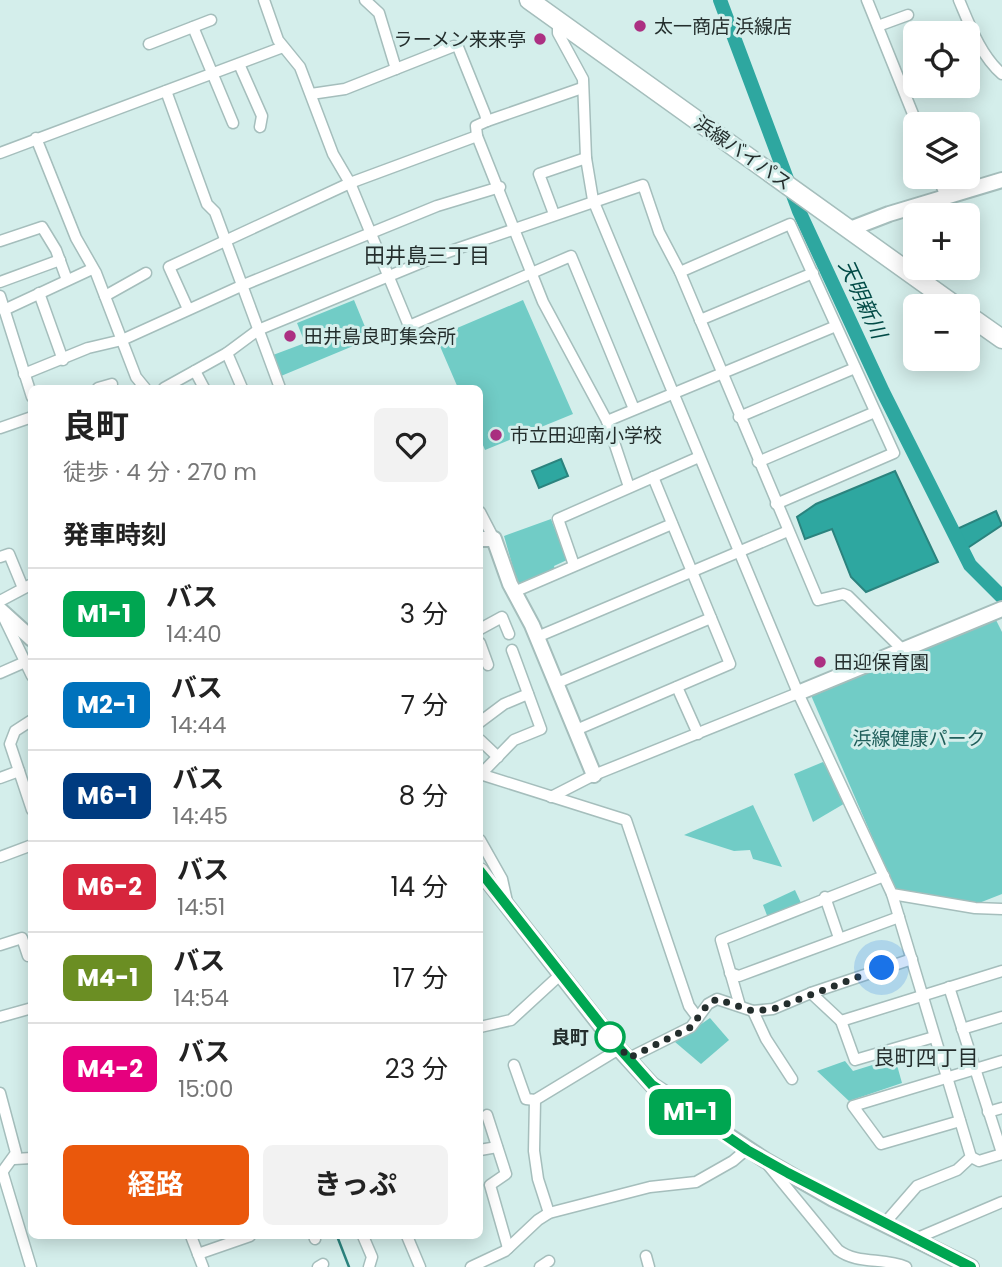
<!DOCTYPE html>
<html lang="ja">
<meta charset="utf-8">
<style>
body{margin:0;font-family:Poppins,"Noto Sans JP",sans-serif;background:#f2f2f2;color:#222;height:100vh;display:flex;flex-direction:column;font-size:26px;white-space:nowrap}
*{box-sizing:border-box;margin:0}
p{font-size:23px;color:#767676}
.icon{flex:none;width:38px;height:38px;fill:none;stroke:currentColor;stroke-width:2;stroke-linecap:round;stroke-linejoin:round}
.map{position:relative;flex:1;overflow:hidden}
.panel{position:absolute;left:28px;top:385px;width:455px;height:854px;display:flex;flex-direction:column;background:#fff;border-radius:10px;box-shadow:0 4px 18px #0003}
.panel>*{flex:none}
.badge{padding:0 14px;border-radius:10px;font-size:24px;line-height:46px}
.tools{position:absolute;left:903px;top:21px;display:grid;gap:14px}
.tools a{display:grid;place-items:center;width:77px;height:77px;border-radius:10px;background:#fff;box-shadow:0 4px 18px #0003;font-size:35px}
.you{position:absolute;width:35px;height:35px;margin:-18px;border:5px solid #fff;border-radius:50%;background:#1a73e8;box-shadow:0 0 0 10px #1a73e833}
.map>.badge{position:absolute;translate:-50% -50%;box-shadow:0 0 0 4px #fff}
h2{padding:0 35px;font-size:26px;line-height:63px}
.round{display:grid;place-items:center;flex:none;width:74px;height:74px;border-radius:10px;background:#f2f2f2}
.summary{display:flex;align-items:center;justify-content:space-between;height:119px;padding:0 35px}
h1{font-size:33px;font-weight:700;line-height:52px}
.primary-button{display:flex;gap:14px;margin-top:auto;padding:14px 35px}
.primary-button a{flex:1;height:80px;border-radius:10px;background:#ea580c;color:#fff;font-size:28px;font-weight:700;line-height:80px;text-align:center}
.primary-button a+a{background:#f2f2f2;color:#222}
ul{padding:0;list-style:none}
li{display:flex;align-items:center;gap:21px;height:91px;padding:0 35px;border-top:2px solid #e0e0e0}
li div{flex:1}
li b{display:block;font-size:26px}
li em{font-style:normal}
li .badge{min-width:77px;font-weight:700;text-align:center}
.map>svg:first-child{display:block}
.green{fill:#71ccc6}
.water{fill:#2ea7a0;stroke:#2b837e;stroke-width:2}
.lines{fill:none;stroke-linecap:round;stroke-linejoin:round}
.stream{stroke:#2b837e;stroke-width:2.5}
.river{stroke:#2ea7a0;stroke-width:14}
.street-casing{stroke:#a5bebc;stroke-width:13}
.secondary-casing{stroke:#a5bebc;stroke-width:18}
.highway-casing{stroke:#a5bebc;stroke-width:21}
.street{stroke:#fff;stroke-width:10}
.secondary{stroke:#fff;stroke-width:14}
.highway{stroke:#fff;stroke-width:18}
.line-casing{stroke:#fff;stroke-width:16}
.line{stroke:#00a651;stroke-width:10}
.walk{stroke:#242e2d;stroke-width:7;stroke-dasharray:0 12.6}
.poi-dot{fill:#ac3082;stroke:#d4eeeb;stroke-width:2.5}
.stop-dot{fill:#fff;stroke:#00a651;stroke-width:3.5}
.labels{text-anchor:middle;dominant-baseline:central;stroke-width:6;stroke-linejoin:round;paint-order:stroke}
.poi-label{font-size:19px;fill:#242e2d;stroke:#d4eeeb;text-anchor:start}
.street-label{font-size:19px;fill:#242e2d;stroke:#d4eeeb}
.park-label{font-size:19px;fill:#205f5b;stroke:#d4eeeb}
.stop-label{font-size:19px;font-weight:bold;fill:#242e2d;stroke:#d4eeeb;text-anchor:end}
.neighbourhood-label{font-size:21px;fill:#242e2d;stroke:#d4eeeb}
.water-label{font-size:21px;font-style:italic;fill:#024b47;stroke:#d4eeeb}
</style>
<div class="map">
<svg width="1002" height="1267" viewBox="0 0 1002 1267">
<rect width="100%" height="100%" fill="#d4eeeb"/>
<g class="green">
<path d="M 354,300 L 370,339 L 281,376 L 273,355 L 305,343 L 297,323 Z"/>
<path d="M 523,300 L 573,414 L 485,450 L 480,438 L 480,388 L 458,388 L 436,337 Z"/>
<path d="M 551,519 L 567,560 L 554,566 L 555,570 L 518,585 L 504,536 Z"/>
<path d="M 995,618 L 1002,632 L 1002,894 L 979,903 L 895,890 L 810,693 Z"/>
<path d="M 823,762 L 847,802 L 813,822 L 794,774 Z"/>
<path d="M 753,805 L 782,867 L 753,859 L 750,850 L 734,851 L 684,835 Z"/>
<path d="M 795,890 L 802,905 L 768,918 L 763,905 Z"/>
<path d="M 710,1018 L 729,1040 L 701,1064 L 675,1042 Z"/>
<path d="M 895,1058 L 902,1083 L 849,1101 L 817,1071 L 845,1061 L 853,1071 Z"/>
</g>
<g class="water">
<path d="M 561,459 L 568,476 L 539,488 L 532,471 Z"/>
<path d="M 895,471 L 938,562 L 866,592 L 851,577 L 832,529 L 805,539 L 797,517 L 816,504 Z"/>
<path d="M 996,511 L 1002,525 L 966,549 L 957,529 Z"/>
</g>
<g class="lines">
<path class="stream" d="M 337,1236 L 349,1267"/>
<path class="river" d="M 720,0 L 799,211 L 883,392 L 970,565 L 1002,597"/>
<defs>
<g id="street">
<path d="M 264,0 L 278,40 L 300,67 L 333,154 L 350,183 L 409,326 L 571,256 L 634,409"/>
<path d="M 365,0 L 379,13 L 396,69"/>
<path d="M 867,0 L 917,124"/>
<path d="M 959,0 C 970,26 981,56 1002,74"/>
<path d="M 558,21 L 558,33 L 583,79 L 586,158 L 593,200 L 798,693 L 892,894 L 975,908 L 1002,909"/>
<path d="M 878,26 L 908,15"/>
<path d="M 193,27 L 233,123"/>
<path d="M 149,44 L 211,20"/>
<path d="M 239,64 L 262,116 L 260,127"/>
<path d="M 166,91 L 207,204 L 215,212 L 280,388"/>
<path d="M 311,94 L 345,89 L 454,46 L 458,47 L 485,114 L 487,121 L 476,126 L 477,136 L 543,302 L 607,421 L 629,487"/>
<path d="M 487,121 L 582,88"/>
<path d="M 36,138 L 76,238 L 96,273 L 136,377 L 145,388"/>
<path d="M 0,153 L 283,47"/>
<path d="M 938,177 L 946,197"/>
<path d="M 554,214 L 539,174 L 586,158"/>
<path d="M 0,241 L 42,227 L 56,250 L 67,280"/>
<path d="M 680,272 L 790,224 L 894,453 L 776,504"/>
<path d="M 0,282 L 60,260"/>
<path d="M 39,293 L 63,360"/>
<path d="M 0,296 L 32,397"/>
<path d="M 105,296 L 146,273"/>
<path d="M 188,309 L 169,267 L 350,183 L 477,136"/>
<path d="M 4,310 L 92,269"/>
<path d="M 700,320 L 813,273"/>
<path d="M 227,353 L 242,388"/>
<path d="M 195,371 L 204,388"/>
<path d="M 24,374 L 88,348 L 122,340 L 241,286 L 437,206 L 500,187"/>
<path d="M 98,388 L 112,384"/>
<path d="M 164,388 L 227,353 L 258,330 L 445,253 L 643,185 L 659,232 L 680,272 L 818,600 L 843,594 L 848,596 L 903,650"/>
<path d="M 739,417 L 855,368"/>
<path d="M 607,421 L 836,326"/>
<path d="M 0,428 L 32,417"/>
<path d="M 758,462 L 875,412"/>
<path d="M 480,512 L 494,539"/>
<path d="M 0,557 L 9,554 L 23,588"/>
<path d="M 574,565 L 558,519 L 699,457"/>
<path d="M 514,592 L 672,524"/>
<path d="M 0,601 L 32,584"/>
<path d="M 3,616 L 32,676"/>
<path d="M 480,629 L 502,617 L 509,634"/>
<path d="M 537,637 L 788,531"/>
<path d="M 480,643 L 488,665"/>
<path d="M 0,673 L 25,662"/>
<path d="M 557,683 L 711,618"/>
<path d="M 677,687 L 698,734"/>
<path d="M 32,720 L 15,731 L 10,744 L 32,810"/>
<path d="M 480,722 L 504,704 L 528,694"/>
<path d="M 576,730 L 730,664 L 653,477"/>
<path d="M 480,740 L 498,757"/>
<path d="M 480,774 L 626,820 L 689,1006 L 698,1018"/>
<path d="M 481,774 L 514,740 L 541,729 L 512,650"/>
<path d="M 0,778 L 19,771"/>
<path d="M 551,797 L 594,775 L 798,693"/>
<path d="M 480,840 L 502,879 L 508,906"/>
<path d="M 0,857 L 32,845"/>
<path d="M 825,897 L 839,938"/>
<path d="M 0,945 L 22,938 L 28,956"/>
<path d="M 730,973 L 739,976 L 899,917"/>
<path d="M 949,987 L 1002,1153"/>
<path d="M 811,993 L 841,1021 L 1002,971"/>
<path d="M 740,1006 L 721,940 L 884,876"/>
<path d="M 753,1011 L 766,1039 L 792,1079"/>
<path d="M 0,1017 L 32,1008"/>
<path d="M 841,1021 L 855,1060 L 934,1037"/>
<path d="M 480,1027 L 511,1020 L 561,974"/>
<path d="M 962,1029 L 1002,1017"/>
<path d="M 629,1058 L 691,1027 L 708,1004 L 717,999 L 753,1011 L 773,1009 L 811,993 L 912,959"/>
<path d="M 514,1065 L 526,1099 L 535,1100"/>
<path d="M 0,1093 L 16,1153 L 0,1175"/>
<path d="M 988,1112 L 1002,1108"/>
<path d="M 487,1115 L 506,1174 L 490,1185 L 508,1248"/>
<path d="M 960,1121 L 881,1144 L 853,1106 L 1002,1061"/>
<path d="M 480,1150 L 497,1147"/>
<path d="M 971,1157 L 979,1161 L 1002,1154"/>
<path d="M 14,1159 L 32,1158"/>
<path d="M 769,1166 L 838,1250 C 858,1265 884,1257 906,1267"/>
<path d="M 3,1174 L 31,1267"/>
<path d="M 549,1213 L 538,1179 L 534,1151 L 535,1100 L 619,1049"/>
<path d="M 884,1224 L 917,1186 L 957,1170 L 971,1157 L 892,894"/>
<path d="M 191,1236 L 203,1267"/>
<path d="M 314,1236 L 315,1239"/>
<path d="M 363,1236 L 372,1257 L 369,1267"/>
<path d="M 407,1236 L 420,1267"/>
<path d="M 915,1239 L 1002,1202"/>
<path d="M 198,1254 L 250,1236"/>
<path d="M 646,1256 L 649,1267"/>
<path d="M 318,1267 L 323,1264"/>
<path d="M 471,1267 L 505,1251 L 538,1220 L 549,1213 L 650,1187 L 696,1182 L 733,1161 L 747,1149"/>
<path d="M 540,1267 L 549,1261"/>
</g>
<g id="secondary">
<path d="M 850,229 L 889,214 L 1002,180"/>
<path d="M 480,539 L 494,539 L 510,584 L 532,625 L 594,775"/>
<path d="M 0,610 L 32,639"/>
<path d="M 798,693 L 1002,609"/>
<path d="M 480,871 L 619,1049 L 652,1085 L 765,1160 L 833,1199 L 971,1267"/>
</g>
<g id="highway">
<path d="M 529,0 L 956,306"/>
<path d="M 968,315 L 1002,339"/>
</g>
</defs>
<use href="#street" class="street-casing"/>
<use href="#secondary" class="secondary-casing"/>
<use href="#highway" class="highway-casing"/>
<use href="#street" class="street"/>
<use href="#secondary" class="secondary"/>
<use href="#highway" class="highway"/>
</g>
<g class="lines">
<defs>
<path id="line" d="M 480,871 L 620,1049 L 652,1085 L 747,1150 L 788,1173 L 971,1267"/>
</defs>
<use href="#line" class="line-casing"/>
<use href="#line" class="line"/>
<path class="walk" d="M 610,1037 L 605,1030 L 629,1058 L 691,1027 L 708,1004 L 717,999 L 753,1011 L 773,1009 L 882,968"/>
</g>
<g class="poi-dot">
<circle cx="640" cy="26" r="7"/>
<circle cx="540" cy="39" r="7"/>
<circle cx="290" cy="336" r="7"/>
<circle cx="496" cy="435" r="7"/>
<circle cx="820" cy="662" r="7"/>
</g>
<circle class="stop-dot" cx="610" cy="1037" r="14"/>
<g class="labels">
<g class="poi-label">
<text x="654" y="26">太一商店 浜線店</text>
<text x="526" y="39" text-anchor="end">ラーメン来来亭</text>
<text x="304" y="336">田井島良町集会所</text>
<text x="510" y="435">市立田迎南小学校</text>
<text x="834" y="662">田迎保育園</text>
</g>
<g class="street-label">
<text transform="translate(743 153) rotate(35)">浜線バイパス</text>
</g>
<g class="park-label">
<text x="919" y="738">浜線健康パーク</text>
</g>
<g class="stop-label">
<text x="589" y="1037">良町</text>
</g>
<g class="neighbourhood-label">
<text x="427" y="255">田井島三丁目</text>
<text x="926" y="1057">良町四丁目</text>
</g>
<g class="water-label">
<text transform="translate(863 299) rotate(65)">天明新川</text>
</g>
</g>
</svg>
<div class="tools">
<a><svg class="icon" aria-label="locate" viewBox="0 0 24 24"><circle cx="12" cy="12" r="6"/><path d="M12 2v4M12 18v4M2 12h4M18 12h4"/></svg></a>
<a><svg class="icon" aria-label="layers" viewBox="0 0 24 24"><path d="M12 4l9 5-9 5-9-5zM3 14l9 5 9-5"/></svg></a>
<a>+</a>
<a>−</a>
</div>
<div class="you" style="left:882px;top:968px"></div>
<b class="badge" style="left:690px;top:1112px;background:#00a651;color:#fff">M1-1</b>
<section class="panel">
<div class="summary"><div><h1>良町</h1><p>徒歩 · 4 分 · 270 m</p></div><a class="round"><svg class="icon" aria-label="heart" viewBox="0 0 24 24"><path d="M12 20l-8-8c-3-5 5-10 8-4 3-6 11-1 8 4z"/></svg></a></div>
<h2>発車時刻</h2>
<ul>
<li><span class="badge" style="background:#00a651;color:#fff">M1-1</span><div><b>バス</b><p>14:40</p></div><em>3 分</em></li>
<li><span class="badge" style="background:#0072bc;color:#fff">M2-1</span><div><b>バス</b><p>14:44</p></div><em>7 分</em></li>
<li><span class="badge" style="background:#003b80;color:#fff">M6-1</span><div><b>バス</b><p>14:45</p></div><em>8 分</em></li>
<li><span class="badge" style="background:#d7263d;color:#fff">M6-2</span><div><b>バス</b><p>14:51</p></div><em>14 分</em></li>
<li><span class="badge" style="background:#6b8e23;color:#fff">M4-1</span><div><b>バス</b><p>14:54</p></div><em>17 分</em></li>
<li><span class="badge" style="background:#e6007e;color:#fff">M4-2</span><div><b>バス</b><p>15:00</p></div><em>23 分</em></li>
</ul>
<div class="primary-button"><a>経路</a><a>きっぷ</a></div>
</section>
</div>
